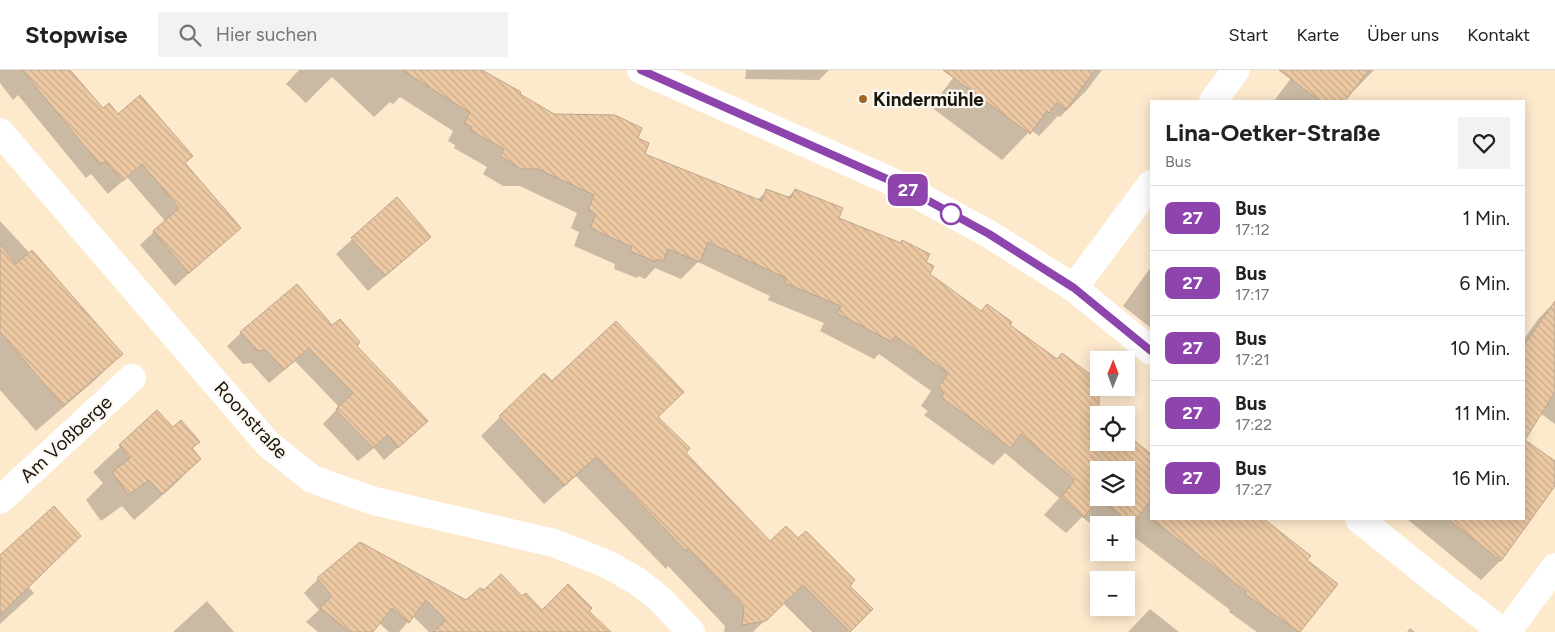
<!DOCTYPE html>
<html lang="de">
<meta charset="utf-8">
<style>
body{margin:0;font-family:Figtree,sans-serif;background:#f2f2f2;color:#222;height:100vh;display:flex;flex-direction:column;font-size:19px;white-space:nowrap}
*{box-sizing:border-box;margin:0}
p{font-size:16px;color:#767676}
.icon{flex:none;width:28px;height:28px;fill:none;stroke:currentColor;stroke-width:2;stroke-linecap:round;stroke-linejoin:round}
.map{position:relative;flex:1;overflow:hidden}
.side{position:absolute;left:1150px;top:30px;width:375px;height:420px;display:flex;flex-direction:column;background:#fff;border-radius:0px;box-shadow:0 2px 12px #0003}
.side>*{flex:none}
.badge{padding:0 10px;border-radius:8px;font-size:18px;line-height:32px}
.needle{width:32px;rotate:1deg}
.buttons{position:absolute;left:1090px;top:281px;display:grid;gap:10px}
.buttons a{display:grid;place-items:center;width:45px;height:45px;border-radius:0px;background:#fff;box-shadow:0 2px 12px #0003;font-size:25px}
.map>.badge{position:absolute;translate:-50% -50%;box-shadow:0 0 0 2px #fff}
.round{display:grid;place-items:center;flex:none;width:52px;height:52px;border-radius:0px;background:#f2f2f2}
.overview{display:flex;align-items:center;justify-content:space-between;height:85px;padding:0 15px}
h1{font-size:24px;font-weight:700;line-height:38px}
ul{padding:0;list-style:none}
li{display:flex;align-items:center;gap:15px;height:65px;padding:0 15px;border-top:1px solid #e0e0e0}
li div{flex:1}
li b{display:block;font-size:19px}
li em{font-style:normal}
li .badge{min-width:55px;font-weight:700;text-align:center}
header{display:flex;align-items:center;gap:30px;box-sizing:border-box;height:70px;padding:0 25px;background:#fff;border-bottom:1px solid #e0e0e0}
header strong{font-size:24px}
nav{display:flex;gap:28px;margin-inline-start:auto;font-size:18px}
.search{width:350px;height:45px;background:#f2f2f2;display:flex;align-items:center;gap:12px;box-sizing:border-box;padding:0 18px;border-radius:0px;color:#767676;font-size:19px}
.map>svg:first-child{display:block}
.shadow{fill:#0003;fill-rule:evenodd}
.building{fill:url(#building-back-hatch);stroke:#bea68e;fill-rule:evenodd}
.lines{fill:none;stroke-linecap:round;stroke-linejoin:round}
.minor{stroke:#fff;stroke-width:28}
.line-casing{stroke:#fff;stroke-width:11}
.line{stroke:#8e44ad;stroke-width:8}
.poi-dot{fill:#9f6227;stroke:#fcf8f3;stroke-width:2}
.stop-dot{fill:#fff;stroke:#8e44ad;stroke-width:2.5}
.labels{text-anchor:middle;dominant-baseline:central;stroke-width:4.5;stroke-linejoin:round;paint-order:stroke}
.poi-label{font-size:19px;font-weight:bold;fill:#1d160c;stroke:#fcf8f3;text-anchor:start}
.street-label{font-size:19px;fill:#1d160c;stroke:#fcf8f3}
</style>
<header>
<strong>Stopwise</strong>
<div class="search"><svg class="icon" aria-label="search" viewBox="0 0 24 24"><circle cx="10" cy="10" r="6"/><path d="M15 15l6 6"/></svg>Hier suchen</div>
<nav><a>Start</a><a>Karte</a><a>Über uns</a><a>Kontakt</a></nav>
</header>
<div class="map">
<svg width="1555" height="562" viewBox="0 0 1555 562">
<defs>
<pattern id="building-back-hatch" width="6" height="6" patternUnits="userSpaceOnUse" patternTransform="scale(1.25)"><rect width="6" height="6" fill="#ecc8a3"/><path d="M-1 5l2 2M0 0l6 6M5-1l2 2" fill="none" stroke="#caab8b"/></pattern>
</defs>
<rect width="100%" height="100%" fill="#fde9cc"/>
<g class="shadow">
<path d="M 0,0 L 68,0 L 102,40 L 118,45 L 183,94 L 239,158 L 175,216 L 140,175 L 165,151 L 127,107 L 108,124 L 91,104 L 86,108 L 18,25 L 13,30 L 0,13 Z"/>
<path d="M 299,0 L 477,0 L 553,45 L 636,68 L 643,85 L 757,130 L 767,121 L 787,128 L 795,120 L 837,149 L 900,174 L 902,171 L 924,193 L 928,204 L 981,242 L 1008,256 L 1078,327 L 1100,345 L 1099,345 L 1099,372 L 1126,372 L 1126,366 L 1151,386 L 1151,449 L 1260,449 L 1308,487 L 1305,490 L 1336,514 L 1299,562 L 1257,562 L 1229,542 L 1230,540 L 1126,461 L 1126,455 L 1099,455 L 1099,460 L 1082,447 L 1066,463 L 1044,445 L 1059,428 L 1005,383 L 993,395 L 924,345 L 928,341 L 921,336 L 931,321 L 879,284 L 874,289 L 820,261 L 824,253 L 768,230 L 770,226 L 698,192 L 681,209 L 655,198 L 645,209 L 639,206 L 637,208 L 614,199 L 615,194 L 574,176 L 579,162 L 571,158 L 577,143 L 520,116 L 503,116 L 483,104 L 487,97 L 454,78 L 455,75 L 448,71 L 453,61 L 400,27 L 393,34 L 390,32 L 374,47 L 332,7 L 306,33 L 286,14 ZM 1099,400 L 1126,400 L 1126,428 L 1099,428 Z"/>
<path d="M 746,0 L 829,0 L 819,10 L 745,9 Z"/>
<path d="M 959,0 L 1102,0 L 1086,21 L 1060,47 L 1058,46 L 1039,66 L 1031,60 L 1002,90 L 931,37 Z"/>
<path d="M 1297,0 L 1374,0 L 1344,31 L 1274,31 Z"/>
<path d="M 397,129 L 430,167 L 414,182 L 368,221 L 336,184 Z"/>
<path d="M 0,151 L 122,283 L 95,310 L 36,361 L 0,320 Z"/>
<path d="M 1151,197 L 1151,258 L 1123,236 Z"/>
<path d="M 1555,232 L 1555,354 L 1540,343 L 1524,369 L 1524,269 L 1539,248 Z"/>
<path d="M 332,257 L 355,276 L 412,365 L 384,390 L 374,378 L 358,391 L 323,354 L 339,337 L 295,291 L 269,313 L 251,293 L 243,294 L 227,276 L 241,263 Z"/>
<path d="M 552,313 L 656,348 L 685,382 L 770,473 L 848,516 L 871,539 L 848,562 L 812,562 L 783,533 L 753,562 L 724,562 L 725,556 L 668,496 L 666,499 L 576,406 L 544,434 L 481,366 L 500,347 Z"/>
<path d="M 157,342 L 173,358 L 198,372 L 191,379 L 200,389 L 173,416 L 134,450 L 122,436 L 101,451 L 86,430 L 103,413 L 93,402 Z"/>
<path d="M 1524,370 L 1555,393 L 1555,414 L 1500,491 L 1481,510 L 1407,449 L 1524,449 Z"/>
<path d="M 0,486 L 34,523 L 0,554 Z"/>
<path d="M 318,509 L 466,532 L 522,528 L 542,542 L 587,541 L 609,562 L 429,562 L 413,546 L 399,562 L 389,562 L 379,553 L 372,562 L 318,562 L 306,552 L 319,540 L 304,523 Z"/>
<path d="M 207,531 L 234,562 L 173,562 Z"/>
<path d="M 1150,539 L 1179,562 L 1128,562 Z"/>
<path d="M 1410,558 L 1415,562 L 1407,562 Z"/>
</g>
<g class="building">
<path d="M 22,0 L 70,0 L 103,38 L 109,33 L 118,44 L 140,25 L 193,86 L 185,93 L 241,158 L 189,203 L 153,161 L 179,138 L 142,94 L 123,111 L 105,91 L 100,95 Z"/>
<path d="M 402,0 L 482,0 L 521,22 L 520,24 L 554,44 L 615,45 L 642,58 L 638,68 L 649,73 L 645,84 L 762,131 L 766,119 L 791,128 L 795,119 L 843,138 L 839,148 L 901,173 L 902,170 L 930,184 L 926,192 L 934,196 L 930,204 L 981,241 L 987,234 L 1012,252 L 1010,255 L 1057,289 L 1062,283 L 1099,311 L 1099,342 L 1102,345 L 1099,345 L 1099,372 L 1126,372 L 1126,364 L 1151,384 L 1151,430 L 1132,455 L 1099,428 L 1084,447 L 1061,427 L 1075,410 L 1021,364 L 1011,378 L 941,327 L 944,323 L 938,318 L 948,303 L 895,266 L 892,272 L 837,243 L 841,236 L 785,213 L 786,208 L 708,172 L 700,192 L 668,179 L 663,192 L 657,189 L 656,192 L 630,181 L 632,177 L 590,158 L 596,144 L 588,140 L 594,125 L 538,99 L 521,99 L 500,86 L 504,79 L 470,60 L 472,57 L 464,53 L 470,43 ZM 1099,400 L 1126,400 L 1126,428 L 1099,428 Z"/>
<path d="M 943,0 L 1095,0 L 1066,40 L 1057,33 L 1049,43 L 1047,41 L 1030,64 Z"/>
<path d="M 1279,0 L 1369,0 L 1345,31 L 1320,31 Z"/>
<path d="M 397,127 L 431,167 L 385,206 L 351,168 Z"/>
<path d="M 0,174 L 16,194 L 32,180 L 123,284 L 63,336 L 0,262 Z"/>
<path d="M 297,214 L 332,255 L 340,249 L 360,272 L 357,276 L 428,351 L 398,378 L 388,365 L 373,378 L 338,342 L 336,339 L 353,323 L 309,278 L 284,300 L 266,280 L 257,281 L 240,262 Z"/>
<path d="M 1555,231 L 1555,322 L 1525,370 L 1555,391 L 1555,416 L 1501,491 L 1448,449 L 1524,449 L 1524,275 Z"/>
<path d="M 616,251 L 684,322 L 658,347 L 690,378 L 686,383 L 770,471 L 786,456 L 798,468 L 806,461 L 855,510 L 850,516 L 873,539 L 850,562 L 803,515 L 766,551 L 742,555 L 744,537 L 688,478 L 686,481 L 596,387 L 564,416 L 499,346 L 544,303 L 552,311 Z"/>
<path d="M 157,340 L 173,357 L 181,350 L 200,372 L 192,378 L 201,389 L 162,424 L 149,410 L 128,425 L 112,402 L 130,388 L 119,375 Z"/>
<path d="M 54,436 L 81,466 L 0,545 L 0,485 Z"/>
<path d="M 1151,449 L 1264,449 L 1311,486 L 1307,490 L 1338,514 L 1300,562 L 1299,562 L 1245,524 L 1247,522 Z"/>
<path d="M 360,472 L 466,530 L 480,518 L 484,520 L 501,504 L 522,526 L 526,523 L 542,540 L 568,514 L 592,538 L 589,541 L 611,562 L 433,562 L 446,550 L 426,530 L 409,553 L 392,538 L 373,562 L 350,562 L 320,538 L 332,526 L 317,508 Z"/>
</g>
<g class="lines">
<g class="minor">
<path d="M 641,0 L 895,113 L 989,164 L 1074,218 L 1151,281"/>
<path d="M 1213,31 L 1236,0"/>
<path d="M 0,62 L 268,374 L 312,409 L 374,431 L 554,473 L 607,494 L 637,511 L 659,528 L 691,562"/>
<path d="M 1074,218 L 1151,114"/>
<path d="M 0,430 L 132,308"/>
<path d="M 1359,449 L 1430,506 L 1503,562"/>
<path d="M 1507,562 L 1555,497"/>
</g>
</g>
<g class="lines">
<defs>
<path id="line" d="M 641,0 L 896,113 L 989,164 L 1074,218 L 1151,281"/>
</defs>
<use href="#line" class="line-casing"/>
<use href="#line" class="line"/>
</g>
<circle class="poi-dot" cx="863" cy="29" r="5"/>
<circle class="stop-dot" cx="951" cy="144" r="10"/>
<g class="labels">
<g class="poi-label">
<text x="873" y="29">Kindermühle</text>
</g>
<g class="street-label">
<text transform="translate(251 350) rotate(47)">Roonstraße</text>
<text transform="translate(66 369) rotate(-43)">Am Voßberge</text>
</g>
</g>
</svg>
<div class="buttons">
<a><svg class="needle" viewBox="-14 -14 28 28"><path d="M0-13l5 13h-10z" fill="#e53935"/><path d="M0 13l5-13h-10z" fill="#767676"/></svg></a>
<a><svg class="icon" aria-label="locate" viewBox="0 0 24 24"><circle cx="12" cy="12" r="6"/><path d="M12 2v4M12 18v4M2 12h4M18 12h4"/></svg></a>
<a><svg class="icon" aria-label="layers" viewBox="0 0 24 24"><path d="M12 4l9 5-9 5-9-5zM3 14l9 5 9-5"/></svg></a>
<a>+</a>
<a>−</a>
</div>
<b class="badge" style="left:908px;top:120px;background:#8e44ad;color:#fff">27</b>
<section class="side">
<div class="overview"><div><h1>Lina-Oetker-Straße</h1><p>Bus</p></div><a class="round"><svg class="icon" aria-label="heart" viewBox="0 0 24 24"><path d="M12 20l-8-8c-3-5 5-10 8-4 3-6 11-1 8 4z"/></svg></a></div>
<ul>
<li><span class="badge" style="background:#8e44ad;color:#fff">27</span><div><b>Bus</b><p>17:12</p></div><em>1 Min.</em></li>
<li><span class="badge" style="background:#8e44ad;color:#fff">27</span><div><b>Bus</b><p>17:17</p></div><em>6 Min.</em></li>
<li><span class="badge" style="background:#8e44ad;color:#fff">27</span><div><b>Bus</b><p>17:21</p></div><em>10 Min.</em></li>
<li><span class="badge" style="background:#8e44ad;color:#fff">27</span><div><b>Bus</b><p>17:22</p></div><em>11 Min.</em></li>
<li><span class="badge" style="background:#8e44ad;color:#fff">27</span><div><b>Bus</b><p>17:27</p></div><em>16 Min.</em></li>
</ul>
</section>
</div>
